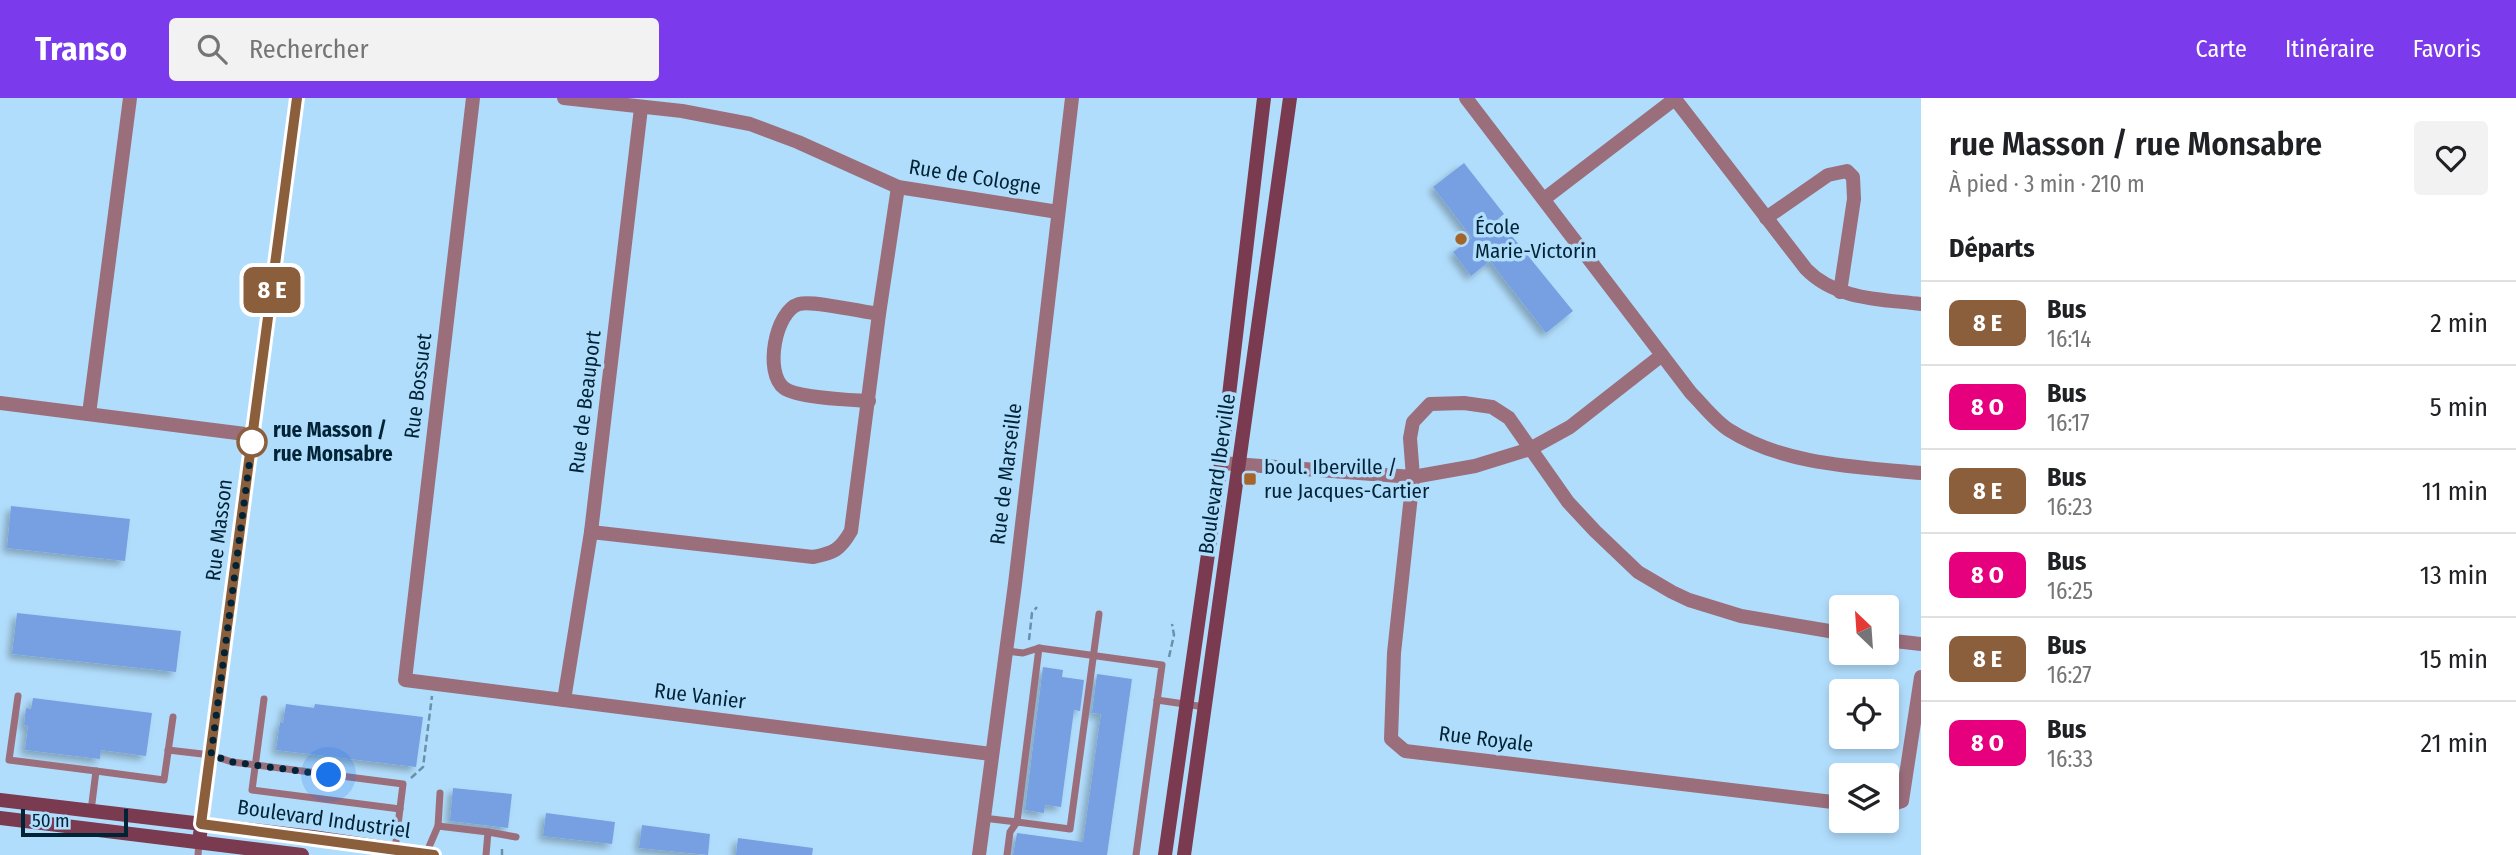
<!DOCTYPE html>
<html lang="fr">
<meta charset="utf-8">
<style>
body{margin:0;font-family:"Fira Sans Condensed",sans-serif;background:#f2f2f2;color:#202124;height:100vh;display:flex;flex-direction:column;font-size:26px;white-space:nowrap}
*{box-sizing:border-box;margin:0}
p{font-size:23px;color:#757577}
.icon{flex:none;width:38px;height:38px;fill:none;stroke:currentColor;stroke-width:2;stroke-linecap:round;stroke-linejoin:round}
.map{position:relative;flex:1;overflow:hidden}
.side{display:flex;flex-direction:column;background:#fff;width:595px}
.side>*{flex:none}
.badge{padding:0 14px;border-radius:10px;font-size:24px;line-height:46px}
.needle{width:46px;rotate:335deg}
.tools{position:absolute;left:1829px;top:497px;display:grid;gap:14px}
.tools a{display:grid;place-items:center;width:70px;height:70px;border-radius:7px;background:#fff;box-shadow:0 4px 10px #0003;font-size:35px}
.scale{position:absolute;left:21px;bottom:18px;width:107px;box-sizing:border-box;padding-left:7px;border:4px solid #012336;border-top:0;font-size:19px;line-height:24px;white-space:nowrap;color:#012336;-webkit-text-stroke:5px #b1ddfc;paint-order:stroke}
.you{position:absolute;width:35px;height:35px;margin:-18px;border:5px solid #fff;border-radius:50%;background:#1a73e8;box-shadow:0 0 0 10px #1a73e833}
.map>.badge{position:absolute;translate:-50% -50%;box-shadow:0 0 0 4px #fff}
h2{padding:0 28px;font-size:26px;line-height:63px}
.round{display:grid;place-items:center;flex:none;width:74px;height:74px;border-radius:7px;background:#f2f2f2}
.summary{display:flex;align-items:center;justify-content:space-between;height:119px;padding:0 28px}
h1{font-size:33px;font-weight:600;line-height:52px}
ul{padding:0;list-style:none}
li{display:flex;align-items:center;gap:21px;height:84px;padding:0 28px;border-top:2px solid #e0e0e0}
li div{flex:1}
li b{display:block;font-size:26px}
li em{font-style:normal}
li .badge{min-width:77px;font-weight:700;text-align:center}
header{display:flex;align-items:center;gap:42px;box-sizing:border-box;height:98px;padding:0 35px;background:#7c3aed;color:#fff}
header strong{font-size:33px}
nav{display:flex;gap:38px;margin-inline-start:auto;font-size:24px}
.search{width:490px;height:63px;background:#f2f2f2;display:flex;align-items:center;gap:18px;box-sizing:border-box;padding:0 24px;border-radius:7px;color:#757577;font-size:26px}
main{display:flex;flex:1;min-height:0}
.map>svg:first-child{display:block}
.building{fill:#76a0e1;filter:url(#shadow)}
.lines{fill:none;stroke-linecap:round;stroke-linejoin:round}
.path{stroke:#6991ac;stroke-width:2.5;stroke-dasharray:7 3.5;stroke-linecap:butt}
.lane{stroke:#9b6e7c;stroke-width:7}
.street{stroke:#9b6e7c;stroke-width:14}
.secondary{stroke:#7a3b51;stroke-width:14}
.line-casing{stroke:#fff;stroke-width:16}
.line{stroke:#8b5e3c;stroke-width:10}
.walk{stroke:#012336;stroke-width:7;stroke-dasharray:0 12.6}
.poi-dot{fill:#a4652d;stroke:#b1ddfc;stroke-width:2.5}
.stop-dot{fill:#fff;stroke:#8b5e3c;stroke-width:3.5}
.labels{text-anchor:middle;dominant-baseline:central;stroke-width:7;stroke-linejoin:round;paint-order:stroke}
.street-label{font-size:21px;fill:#012336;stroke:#b1ddfc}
.poi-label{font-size:21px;fill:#012336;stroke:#b1ddfc;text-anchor:start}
.stop-label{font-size:21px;font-weight:bold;fill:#012336;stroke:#b1ddfc;text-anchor:start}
</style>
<header>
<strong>Transo</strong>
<div class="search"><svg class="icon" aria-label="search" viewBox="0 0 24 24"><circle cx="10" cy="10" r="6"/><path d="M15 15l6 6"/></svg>Rechercher</div>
<nav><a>Carte</a><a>Itinéraire</a><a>Favoris</a></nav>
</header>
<main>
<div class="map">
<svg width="1921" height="757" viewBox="0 0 1921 757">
<defs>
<filter id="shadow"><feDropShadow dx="-4.5" dy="4.5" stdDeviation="3.5" flood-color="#0004"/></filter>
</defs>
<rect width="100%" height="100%" fill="#b1ddfc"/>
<g class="building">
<path d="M 1464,65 L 1504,116 L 1498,121 L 1573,213 L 1546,235 L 1490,163 L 1471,178 L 1453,154 L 1472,140 L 1433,89 Z"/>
<path d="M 11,408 L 130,421 L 125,463 L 7,450 Z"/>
<path d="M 17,515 L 181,533 L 176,574 L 12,556 Z"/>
<path d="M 1043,569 L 1063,572 L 1062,579 L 1084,582 L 1080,613 L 1074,612 L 1061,709 L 1045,707 L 1044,715 L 1025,712 Z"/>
<path d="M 1097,576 L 1132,581 L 1107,757 L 1013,757 L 1017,735 L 1083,744 L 1101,616 L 1092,615 Z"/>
<path d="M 33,600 L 152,615 L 146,658 L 101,652 L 100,661 L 25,652 L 28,628 L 24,627 L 26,610 L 31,611 Z"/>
<path d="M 286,606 L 314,610 L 315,606 L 423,619 L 416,669 L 276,652 L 280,624 L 283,625 Z"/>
<path d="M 453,690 L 512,696 L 508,730 L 450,723 Z"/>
<path d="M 546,715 L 615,724 L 612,746 L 543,738 Z"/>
<path d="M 642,727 L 710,736 L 708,757 L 639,750 Z"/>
<path d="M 738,740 L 813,750 L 812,757 L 736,757 Z"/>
</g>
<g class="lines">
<g class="path">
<path d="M 1029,542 L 1032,515 L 1037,509"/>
<path d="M 1169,559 L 1174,537 L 1172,526"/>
<path d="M 411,680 L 423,669 L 432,598"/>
<path d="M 502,757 L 502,751"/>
</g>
<g class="lane">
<path d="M 1007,553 L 1023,555 L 1039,550 L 1162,567 L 1136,757"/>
<path d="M 18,598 L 9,662 L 96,673"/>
<path d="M 264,601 L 252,692 L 400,711"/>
<path d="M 1157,602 L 1205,609"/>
<path d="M 168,652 L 211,657 L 232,664 L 403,686 L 395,751"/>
<path d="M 91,713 L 96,673 L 164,682 L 173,619"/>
<path d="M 983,720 L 1017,724 L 1039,550"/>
<path d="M 438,728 L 488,734 L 486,757"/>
<path d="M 488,734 L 516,739"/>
<path d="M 426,756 L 438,728 L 440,695"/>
<path d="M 198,757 L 199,744"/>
<path d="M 1007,757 L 1010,734 L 1017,724 L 1070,731 L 1099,516"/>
</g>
<g class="street">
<path d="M 473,0 L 405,582 L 991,656"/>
<path d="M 564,0 L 682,13 L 750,26 L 798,44 L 898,89 L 1058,114"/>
<path d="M 1466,0 L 1691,295 C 1703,307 1715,323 1729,332 C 1784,367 1857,369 1921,375"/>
<path d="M 1675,1 L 1806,171 C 1836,202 1881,201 1921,206"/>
<path d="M 1544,101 L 1676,0"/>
<path d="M 1766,120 L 1828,77 L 1847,73 L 1853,79 L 1854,101 L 1840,194"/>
<path d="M 869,303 C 851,302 797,300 784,290 C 764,275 775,213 799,206 C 813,202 862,214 879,216"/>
<path d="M 0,305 L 253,337"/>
<path d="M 89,316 L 130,0"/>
<path d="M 1221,365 L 1413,379 L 1475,368 L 1530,351 L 1570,329 L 1662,257"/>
<path d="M 591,434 L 813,459 C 834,455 840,452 851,433 L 879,216 L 898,89"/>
<path d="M 1841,535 L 1741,518 L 1689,502 L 1672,494 L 1638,474 L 1595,433 L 1568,404 L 1509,320 L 1492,309 L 1464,305 L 1430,306 L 1413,324 L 1410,340 L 1413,379 L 1394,555 L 1391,641 L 1405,653 L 1841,705"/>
<path d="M 1886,542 L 1921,546"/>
<path d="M 564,602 L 591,434 L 641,10"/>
<path d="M 1886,708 L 1902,703 L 1921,579"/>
<path d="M 979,757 L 1015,486 L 1072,0"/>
</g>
<g class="secondary">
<path d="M 0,702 L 312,739 L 434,757"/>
<path d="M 0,720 L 302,757"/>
<path d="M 199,744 L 297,0"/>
<path d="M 1165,757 L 1221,365 L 1264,0"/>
<path d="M 1184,757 L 1290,0"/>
</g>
</g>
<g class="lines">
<defs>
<path id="line" d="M 297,0 L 201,726 L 434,757"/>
</defs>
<use href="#line" class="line-casing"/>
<use href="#line" class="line"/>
<path class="walk" d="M 252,344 L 253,337 L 211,657 L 232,664 L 329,677"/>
</g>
<g class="poi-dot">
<circle cx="1461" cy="141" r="7"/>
<rect x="1243" y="374" width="14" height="14" rx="3.5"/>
</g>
<circle class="stop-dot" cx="252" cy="344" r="14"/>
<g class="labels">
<g class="street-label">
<text transform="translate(975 79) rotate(9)">Rue de Cologne</text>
<text transform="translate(418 288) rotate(-83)">Rue Bossuet</text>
<text transform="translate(585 304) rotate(-83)">Rue de Beauport</text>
<text transform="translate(1006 376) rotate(-83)">Rue de Marseille</text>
<text transform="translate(1217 376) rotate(-82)">Boulevard Iberville</text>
<text transform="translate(219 432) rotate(-83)">Rue Masson</text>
<text transform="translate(700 598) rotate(7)">Rue Vanier</text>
<text transform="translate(1486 641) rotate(7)">Rue Royale</text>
<text transform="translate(324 721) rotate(8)">Boulevard Industriel</text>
</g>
<g class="poi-label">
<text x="1475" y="129">École<tspan x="1475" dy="24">Marie-Victorin</tspan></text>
<text x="1264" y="369">boul. Iberville /<tspan x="1264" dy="24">rue Jacques-Cartier</tspan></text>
</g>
<g class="stop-label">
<text x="273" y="332">rue Masson /<tspan x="273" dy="24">rue Monsabre</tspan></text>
</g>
</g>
</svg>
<div class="tools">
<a><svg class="needle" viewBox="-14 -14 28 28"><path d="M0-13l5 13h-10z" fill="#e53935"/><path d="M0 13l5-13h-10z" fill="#757577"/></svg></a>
<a><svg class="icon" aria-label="locate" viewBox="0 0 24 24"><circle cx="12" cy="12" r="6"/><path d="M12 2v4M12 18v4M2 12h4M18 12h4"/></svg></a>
<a><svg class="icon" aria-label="layers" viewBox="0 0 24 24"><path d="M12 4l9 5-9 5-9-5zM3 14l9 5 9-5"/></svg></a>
</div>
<div class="scale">50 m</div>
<div class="you" style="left:329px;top:677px"></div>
<b class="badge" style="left:272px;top:192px;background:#8b5e3c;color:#fff">8 E</b>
</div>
<section class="side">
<div class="summary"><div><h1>rue Masson / rue Monsabre</h1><p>À pied · 3 min · 210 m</p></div><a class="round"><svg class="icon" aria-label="heart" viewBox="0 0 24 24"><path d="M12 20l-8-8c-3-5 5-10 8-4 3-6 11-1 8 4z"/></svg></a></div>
<h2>Départs</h2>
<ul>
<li><span class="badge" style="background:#8b5e3c;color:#fff">8 E</span><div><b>Bus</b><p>16:14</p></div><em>2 min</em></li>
<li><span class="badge" style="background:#e6007e;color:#fff">8 O</span><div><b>Bus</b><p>16:17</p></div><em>5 min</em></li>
<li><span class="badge" style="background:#8b5e3c;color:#fff">8 E</span><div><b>Bus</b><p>16:23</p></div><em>11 min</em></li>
<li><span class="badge" style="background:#e6007e;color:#fff">8 O</span><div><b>Bus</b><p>16:25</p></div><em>13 min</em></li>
<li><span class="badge" style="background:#8b5e3c;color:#fff">8 E</span><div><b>Bus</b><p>16:27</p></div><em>15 min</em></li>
<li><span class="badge" style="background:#e6007e;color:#fff">8 O</span><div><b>Bus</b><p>16:33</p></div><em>21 min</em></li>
</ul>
</section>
</main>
